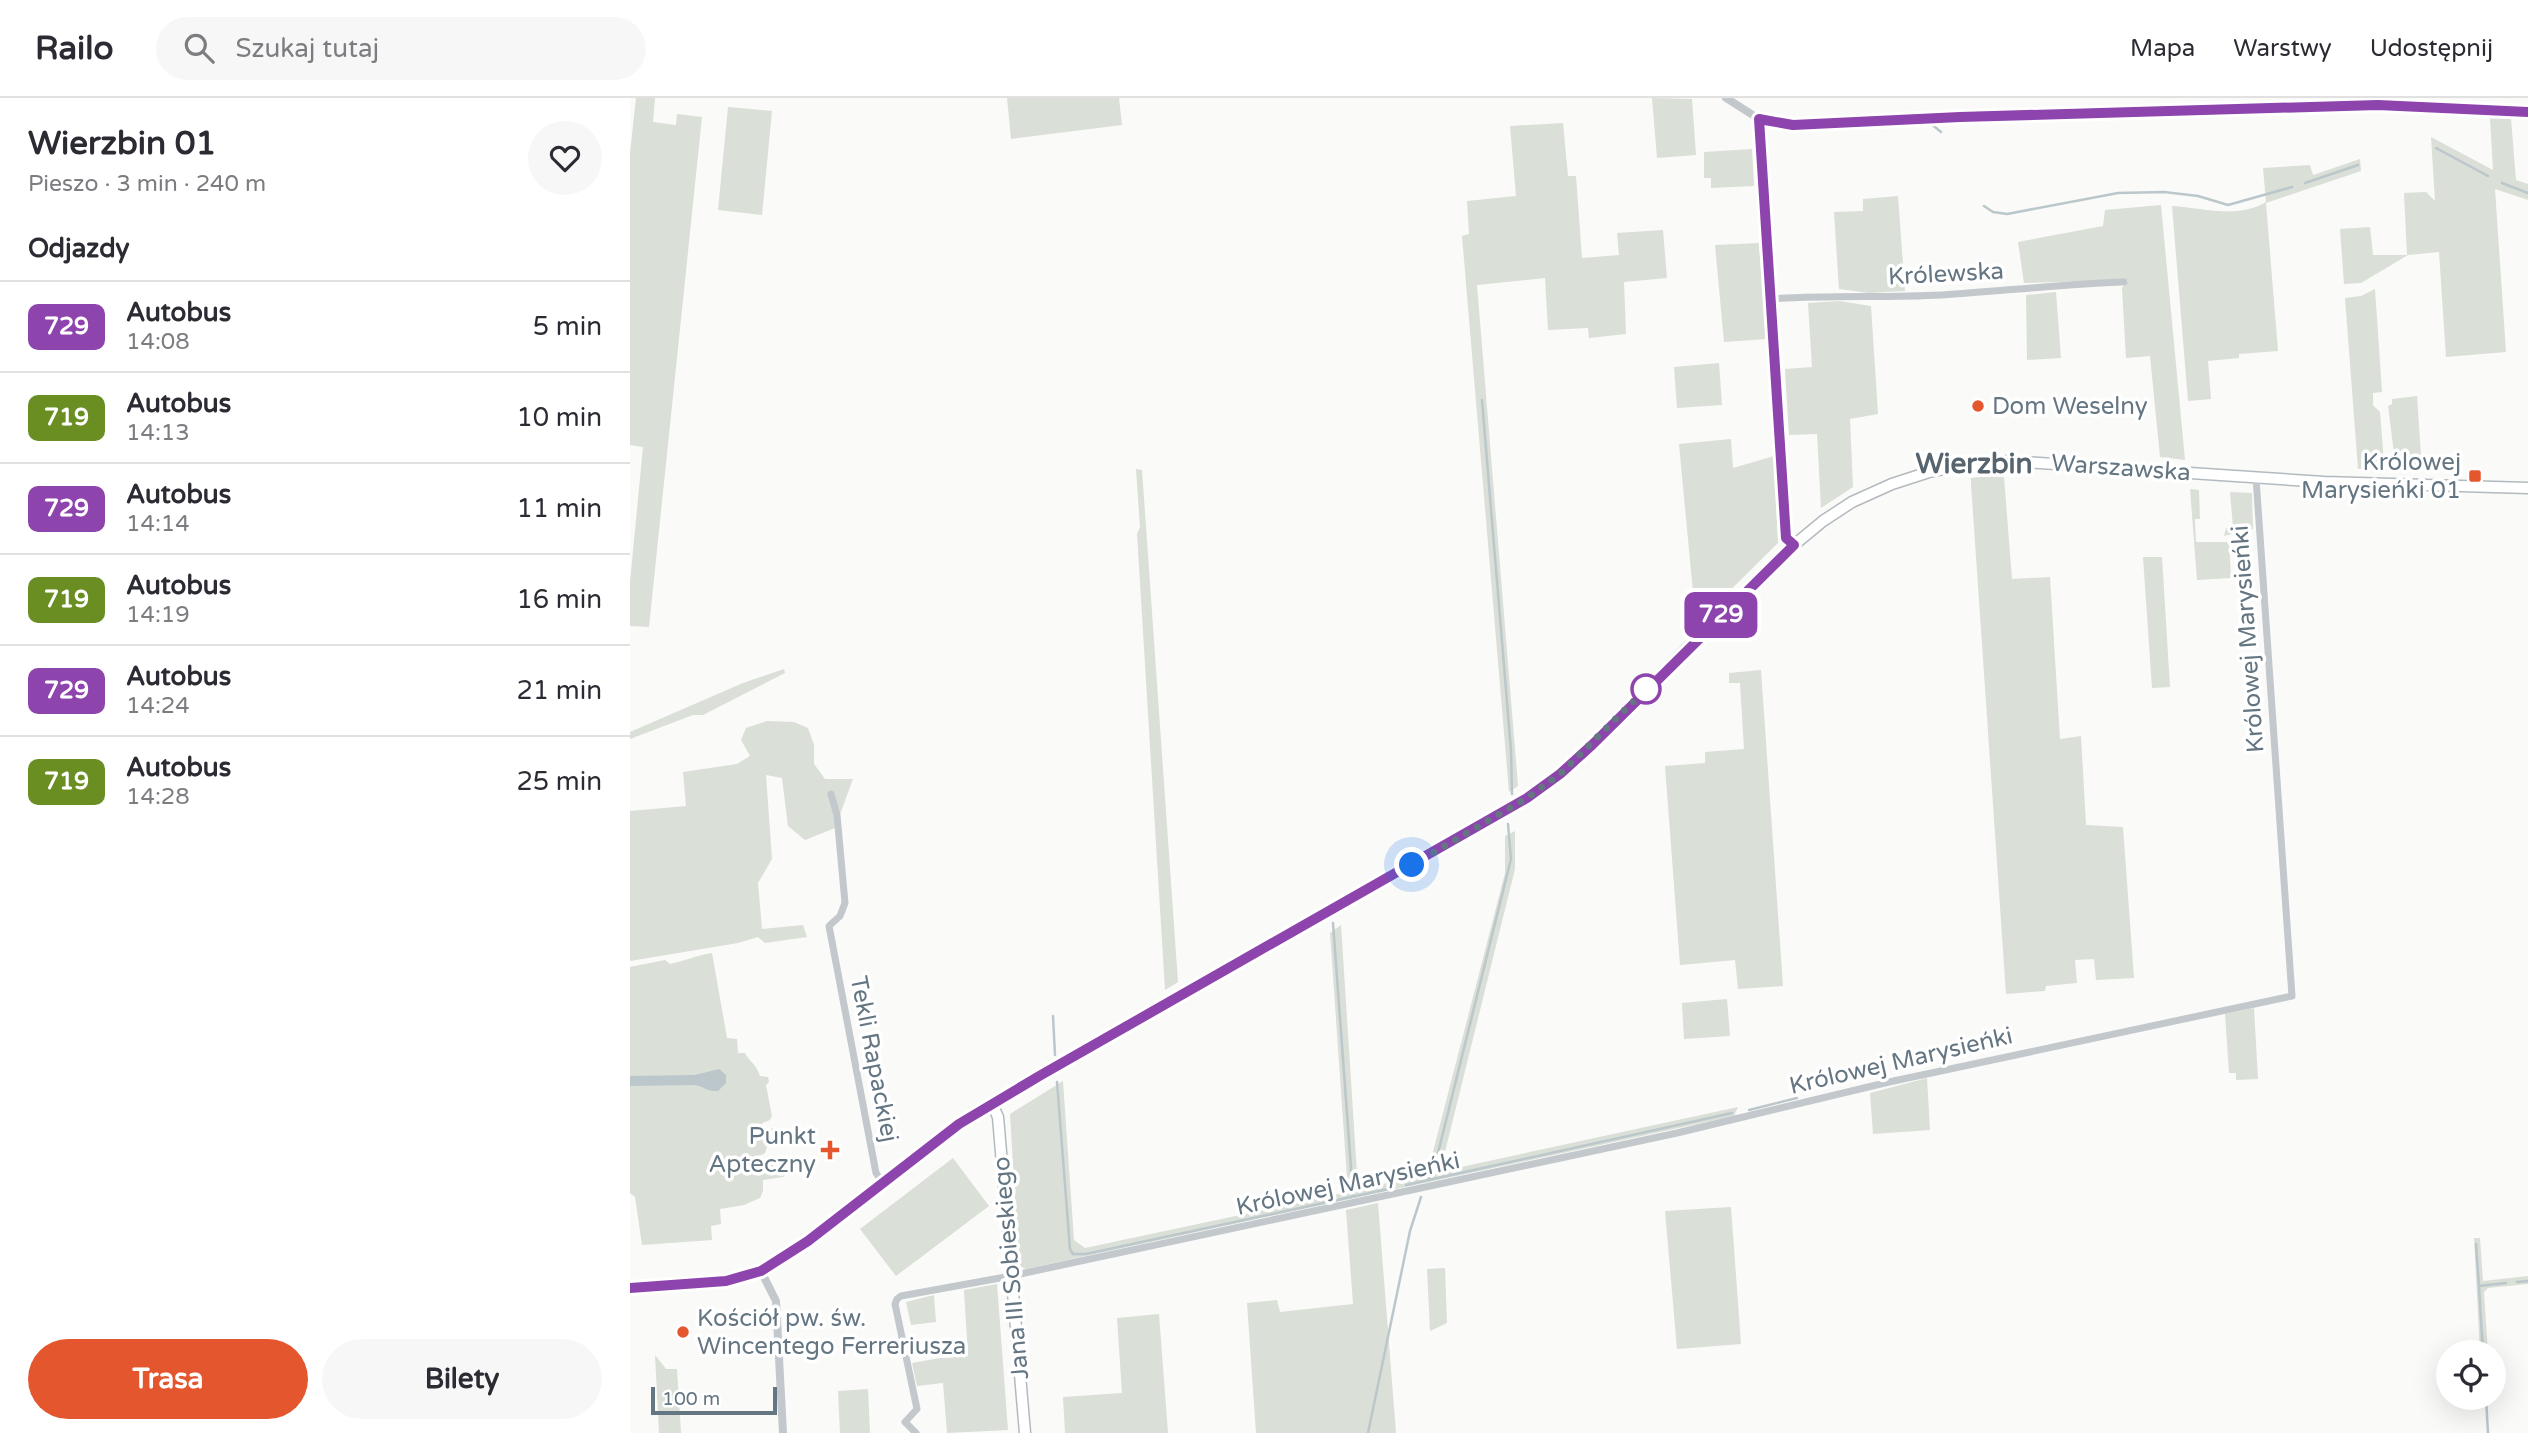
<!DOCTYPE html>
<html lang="pl">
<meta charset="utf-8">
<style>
body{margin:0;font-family:"Varela Round",sans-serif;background:#f7f7f7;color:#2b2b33;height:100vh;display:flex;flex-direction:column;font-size:26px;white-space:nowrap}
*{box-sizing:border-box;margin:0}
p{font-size:23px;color:#7c7c81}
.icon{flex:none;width:38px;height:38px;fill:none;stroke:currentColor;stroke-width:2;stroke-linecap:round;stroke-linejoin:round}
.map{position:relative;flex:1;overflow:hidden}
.side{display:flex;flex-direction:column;background:#fff;width:630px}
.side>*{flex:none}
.badge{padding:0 14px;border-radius:10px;font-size:24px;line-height:46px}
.tools{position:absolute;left:1806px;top:1242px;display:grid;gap:14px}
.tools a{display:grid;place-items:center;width:70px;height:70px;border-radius:50%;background:#fff;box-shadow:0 7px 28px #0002;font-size:35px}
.scale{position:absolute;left:21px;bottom:18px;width:126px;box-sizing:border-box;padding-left:7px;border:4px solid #657683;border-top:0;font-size:19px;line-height:24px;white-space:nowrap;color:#657683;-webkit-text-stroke:5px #fff;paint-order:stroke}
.you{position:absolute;width:35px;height:35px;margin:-18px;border:5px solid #fff;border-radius:50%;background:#1a73e8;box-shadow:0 0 0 10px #1a73e833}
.map>.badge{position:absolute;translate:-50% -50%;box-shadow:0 0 0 4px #fff}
h2{padding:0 28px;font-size:26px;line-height:63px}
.round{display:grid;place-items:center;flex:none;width:74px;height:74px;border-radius:37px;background:#f7f7f7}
.overview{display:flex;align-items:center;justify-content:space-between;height:119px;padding:0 28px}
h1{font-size:33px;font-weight:700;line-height:52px}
.cta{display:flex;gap:14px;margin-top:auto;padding:14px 28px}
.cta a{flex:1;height:80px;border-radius:42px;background:#e4572e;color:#fff;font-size:28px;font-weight:700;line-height:80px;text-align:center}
.cta a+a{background:#f7f7f7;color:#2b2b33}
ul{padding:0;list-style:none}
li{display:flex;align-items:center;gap:21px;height:91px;padding:0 28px;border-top:2px solid #e1e1e2}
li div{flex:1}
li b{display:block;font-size:26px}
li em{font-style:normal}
li .badge{min-width:77px;font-weight:700;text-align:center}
header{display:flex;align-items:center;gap:42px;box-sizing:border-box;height:98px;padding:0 35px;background:#fff;border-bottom:2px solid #e1e1e2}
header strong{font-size:33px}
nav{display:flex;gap:38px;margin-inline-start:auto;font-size:24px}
.search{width:490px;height:63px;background:#f7f7f7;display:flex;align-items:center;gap:18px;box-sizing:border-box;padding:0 24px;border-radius:38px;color:#7c7c81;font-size:26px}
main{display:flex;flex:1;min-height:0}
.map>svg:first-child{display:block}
.green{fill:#dadfd7}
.water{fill:#bbc7cb}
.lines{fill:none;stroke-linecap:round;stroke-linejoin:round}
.stream{stroke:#bbc7cb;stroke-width:2.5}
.secondary-casing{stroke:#b3babf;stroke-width:13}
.minor{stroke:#c3c8cc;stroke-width:7}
.tertiary{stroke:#c3c8cc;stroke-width:8}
.secondary{stroke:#fff;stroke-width:10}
.line-casing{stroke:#fff;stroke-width:16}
.line{stroke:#8e44ad;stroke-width:10}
.walk{stroke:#657683;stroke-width:7;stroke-dasharray:0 12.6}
.poi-dot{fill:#e4572e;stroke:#fff;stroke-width:2.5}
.stop-dot{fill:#fff;stroke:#8e44ad;stroke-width:3.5}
.labels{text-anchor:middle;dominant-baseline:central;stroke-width:7;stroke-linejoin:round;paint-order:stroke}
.street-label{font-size:24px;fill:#657683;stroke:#fff}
.poi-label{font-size:24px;fill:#657683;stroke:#fff;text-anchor:start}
.quarter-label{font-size:28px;font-weight:bold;fill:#57646e;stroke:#fff}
</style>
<header>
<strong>Railo</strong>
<div class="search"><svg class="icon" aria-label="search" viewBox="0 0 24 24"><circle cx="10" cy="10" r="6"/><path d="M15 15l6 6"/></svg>Szukaj tutaj</div>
<nav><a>Mapa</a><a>Warstwy</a><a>Udostępnij</a></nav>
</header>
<main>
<section class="side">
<div class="overview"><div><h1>Wierzbin 01</h1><p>Pieszo · 3 min · 240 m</p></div><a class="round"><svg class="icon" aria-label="heart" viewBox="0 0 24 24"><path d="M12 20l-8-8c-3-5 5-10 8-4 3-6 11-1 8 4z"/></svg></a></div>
<h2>Odjazdy</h2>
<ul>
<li><span class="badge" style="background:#8e44ad;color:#fff">729</span><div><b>Autobus</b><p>14:08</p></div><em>5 min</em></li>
<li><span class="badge" style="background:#6b8e23;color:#fff">719</span><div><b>Autobus</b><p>14:13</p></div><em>10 min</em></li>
<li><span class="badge" style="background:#8e44ad;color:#fff">729</span><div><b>Autobus</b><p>14:14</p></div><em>11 min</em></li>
<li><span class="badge" style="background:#6b8e23;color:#fff">719</span><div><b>Autobus</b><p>14:19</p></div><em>16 min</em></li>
<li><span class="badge" style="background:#8e44ad;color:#fff">729</span><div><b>Autobus</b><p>14:24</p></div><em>21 min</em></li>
<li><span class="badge" style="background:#6b8e23;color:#fff">719</span><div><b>Autobus</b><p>14:28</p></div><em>25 min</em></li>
</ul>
<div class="cta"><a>Trasa</a><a>Bilety</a></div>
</section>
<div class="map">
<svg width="1898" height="1335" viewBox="0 0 1898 1335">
<rect width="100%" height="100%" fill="#fafaf8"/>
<g class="green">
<path d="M 6,0 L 25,0 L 23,24 L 46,27 L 47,16 L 72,19 L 19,529 L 0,528 L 0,484 L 13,349 L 0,347 L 0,55 Z"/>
<path d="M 377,0 L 489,0 L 492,27 L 381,41 Z"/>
<path d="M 1022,0 L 1062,1 L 1066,57 L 1027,60 Z"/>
<path d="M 98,9 L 142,13 L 132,117 L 88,112 Z"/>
<path d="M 1860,20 L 1881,21 L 1886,82 L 1898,86 L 1898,102 L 1865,91 L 1876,254 L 1816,259 L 1809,154 L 1778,157 L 1731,185 L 1714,186 L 1710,131 L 1740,129 L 1743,157 L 1777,157 L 1774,95 L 1796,94 L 1805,103 L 1801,39 L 1863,72 Z"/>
<path d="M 933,25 L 938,78 L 946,78 L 952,160 L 989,157 L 987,135 L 1033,132 L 1037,180 L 994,184 L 996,236 L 959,240 L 958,230 L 918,232 L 915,180 L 847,187 L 887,675 L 888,688 L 879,694 L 832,138 L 839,136 L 837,103 L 886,98 L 880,28 Z"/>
<path d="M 1122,51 L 1124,88 L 1081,90 L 1081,80 L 1074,80 L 1074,54 Z"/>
<path d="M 1730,61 L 1731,73 L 1636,105 L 1648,253 L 1609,256 L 1609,260 L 1578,263 L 1581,301 L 1558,303 L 1542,108 C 1573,110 1608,121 1636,104 L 1633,70 L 1680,67 L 1683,77 Z"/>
<path d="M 1268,98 L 1275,193 L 1239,195 L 1209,191 L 1204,114 L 1233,113 L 1233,101 Z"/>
<path d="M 1531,107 L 1555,362 L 1530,359 L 1520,258 L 1496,260 L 1492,190 L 1498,182 L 1394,185 L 1388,144 L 1473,128 L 1475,112 Z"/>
<path d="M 1129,145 L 1136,241 L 1094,244 L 1085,147 Z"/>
<path d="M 1745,191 L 1752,294 L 1743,295 L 1743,307 L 1750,314 L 1754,365 L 1749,371 L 1728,371 L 1715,200 L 1731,198 Z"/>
<path d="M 1426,194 L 1431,260 L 1397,262 L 1396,197 Z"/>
<path d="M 1209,203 L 1241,208 L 1248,316 L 1220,321 L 1223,389 L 1191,410 L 1187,336 L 1159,337 L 1155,271 L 1182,269 L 1178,205 Z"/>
<path d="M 1089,265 L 1092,307 L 1047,310 L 1044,269 Z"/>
<path d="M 1787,298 L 1792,373 L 1774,372 L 1765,363 L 1758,308 L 1762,306 L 1762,301 Z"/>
<path d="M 1101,341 L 1103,370 L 1144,358 L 1148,445 L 1066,526 L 1049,346 Z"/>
<path d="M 506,371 L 512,372 L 548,884 L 535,892 L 507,436 L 510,429 Z"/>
<path d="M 1360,378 L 1374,379 L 1382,481 L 1420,479 L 1430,641 L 1451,638 L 1456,727 L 1493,729 L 1504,880 L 1466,882 L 1464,861 L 1445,862 L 1447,885 L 1416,888 L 1415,893 L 1376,896 L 1341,386 L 1341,380 Z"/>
<path d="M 1560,391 L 1569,392 L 1570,421 L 1565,421 L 1566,444 L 1599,444 L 1601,480 L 1567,482 Z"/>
<path d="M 1600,394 L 1622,395 L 1623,431 L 1607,432 L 1602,436 L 1594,438 L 1596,430 L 1603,429 Z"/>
<path d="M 1513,459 L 1532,459 L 1540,589 L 1522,590 Z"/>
<path d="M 154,571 L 155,575 L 73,617 L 63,617 L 0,641 L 0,634 L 113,585 Z"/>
<path d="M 1131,572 L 1153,888 L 1108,891 L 1105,862 L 1050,867 L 1035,668 L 1075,665 L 1075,654 L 1114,651 L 1110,585 L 1099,585 L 1099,575 Z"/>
<path d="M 137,623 L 164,624 L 178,630 L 184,647 L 184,666 L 195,681 L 223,681 L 205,730 L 175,742 L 158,728 L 152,680 L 136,677 L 142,761 L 128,785 L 132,831 L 173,827 L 177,839 L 135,845 L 128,839 L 108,845 L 0,863 L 0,713 L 56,708 L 53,674 L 107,666 L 120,658 L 111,642 L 116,630 Z"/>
<path d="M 885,733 L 885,771 L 812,1066 L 808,1074 L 1108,1009 L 1104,1018 L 396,1171 L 389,1168 L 380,1016 L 433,983 L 444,1142 L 455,1150 L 718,1094 L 700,835 L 711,827 L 728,1091 L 797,1077 L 875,775 L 875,738 Z"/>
<path d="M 82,855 L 97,940 L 107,941 L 108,955 L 115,955 C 120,965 125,964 130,978 L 138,979 L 139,984 L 136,987 L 142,1018 L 140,1022 L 132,1025 L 134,1032 L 145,1030 L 146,1041 L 138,1046 L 135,1055 L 129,1058 L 132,1064 L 139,1061 L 164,1060 L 169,1064 L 165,1073 L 153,1079 L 133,1082 L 133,1093 L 130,1100 L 114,1107 L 90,1111 L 91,1126 L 81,1128 L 82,1142 L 12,1147 L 5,1099 L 0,1095 L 0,869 L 35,862 L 40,866 C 55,863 67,857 82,855 Z"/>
<path d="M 1097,901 L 1100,938 L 1054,941 L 1052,905 Z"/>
<path d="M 1624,910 L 1628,981 L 1606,982 L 1606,975 L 1599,975 L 1595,916 Z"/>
<path d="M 1297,980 L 1300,1032 L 1243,1036 L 1240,995 Z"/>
<path d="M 323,1060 L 359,1108 L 266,1178 L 230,1131 Z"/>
<path d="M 748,1105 L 766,1335 L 626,1335 L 617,1205 L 647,1202 L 650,1214 L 723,1206 L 716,1112 Z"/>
<path d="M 1101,1109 L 1111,1246 L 1047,1251 L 1035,1113 Z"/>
<path d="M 1844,1140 L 1850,1140 L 1853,1183 L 1898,1178 L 1898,1186 L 1858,1190 L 1854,1194 L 1858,1255 L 1850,1255 Z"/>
<path d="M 815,1170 L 817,1225 L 800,1233 L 797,1171 Z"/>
<path d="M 367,1186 L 378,1332 L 317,1335 L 313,1285 L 287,1288 L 282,1265 L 310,1260 L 338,1258 L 334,1192 Z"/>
<path d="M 304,1197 L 306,1224 L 281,1227 L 276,1204 Z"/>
<path d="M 529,1216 L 538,1335 L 435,1335 L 433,1299 L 492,1295 L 487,1220 Z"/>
<path d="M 25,1257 L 36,1271 L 47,1271 L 51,1335 L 29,1335 Z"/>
<path d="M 238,1291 L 240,1335 L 210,1335 L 208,1293 Z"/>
</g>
<path class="water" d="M 89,971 L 96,977 L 96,985 L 88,993 C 78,994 73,988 64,987 L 0,988 L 0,978 L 65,977 Z"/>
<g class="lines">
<g class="stream">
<path d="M 1300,25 L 1311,34"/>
<path d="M 1806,50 L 1858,78"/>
<path d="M 1675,85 L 1728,67"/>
<path d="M 1872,85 L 1898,95"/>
<path d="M 1354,108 L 1363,114 L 1377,116 L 1488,95 L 1534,94 L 1568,98 L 1598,107 L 1662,89"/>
<path d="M 852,302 L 881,652 L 882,696"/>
<path d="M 703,825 L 723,1097"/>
<path d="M 423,918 L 425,957"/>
<path d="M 427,984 L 440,1151 L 443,1156 L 456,1156 L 763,1090"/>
<path d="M 1119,1012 L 1167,1000"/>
<path d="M 798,1082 L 805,1067 L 878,773 L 881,761 L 878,726"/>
<path d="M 776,1087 L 1102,1015"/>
<path d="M 1846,1146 L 1849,1188"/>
<path d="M 1887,1184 L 1898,1183"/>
<path d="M 1853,1255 L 1849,1188 L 1876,1185"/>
<path d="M 1856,1300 L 1858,1335"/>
<path d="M 738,1335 L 780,1133 L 791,1099"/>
</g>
<defs>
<g id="secondary">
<path d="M 362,1006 L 368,1019 L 395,1335"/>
<path d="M 0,1190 L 85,1185 L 131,1173 L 178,1143 L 329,1026 L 411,977 L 897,700 L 930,676 L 962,647 L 1081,526 L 1164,447 L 1193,423 L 1222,404 L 1262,386 L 1299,374 L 1339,366 L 1379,363 L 1694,384 L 1898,390"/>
</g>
</defs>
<use href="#secondary" class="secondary-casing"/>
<g class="minor">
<path d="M 1129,21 L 1156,440 L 1164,447"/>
<path d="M 1141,201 C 1198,197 1255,200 1312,197 C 1373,193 1434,186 1494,184"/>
<path d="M 201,696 L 207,717 L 215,805 L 210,818 L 199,828 L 246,1075 L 253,1085"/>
<path d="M 286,1335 L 275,1324 L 287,1311 L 265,1206 L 267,1201 L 271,1198 L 381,1178 L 1047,1035 L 1259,984 L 1662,898 L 1626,380"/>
</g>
<g class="tertiary">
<path d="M 1096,0 L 1129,21 L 1163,27 L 1330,19 L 1748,7 L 1898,14"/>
<path d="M 131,1173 L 146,1203 L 153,1335"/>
</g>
<use href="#secondary" class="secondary"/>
</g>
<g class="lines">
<defs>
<path id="line" d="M 0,1190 L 96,1183 L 131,1173 L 178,1143 L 329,1026 L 411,977 L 897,700 L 930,676 L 962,647 L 1164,447 L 1156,440 L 1129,21 L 1163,27 L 1330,19 L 1748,7 L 1898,14"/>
</defs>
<use href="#line" class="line-casing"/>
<use href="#line" class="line"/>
<path class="walk" d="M 782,767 L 897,700 L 930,676 L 1016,591"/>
</g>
<g class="poi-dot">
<circle cx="1348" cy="308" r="7"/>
<rect x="1838" y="371" width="14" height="14" rx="3.5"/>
<path d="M196.5 1041.5h7v7h7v7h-7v7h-7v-7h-7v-7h7z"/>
<circle cx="53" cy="1234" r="7"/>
</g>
<circle class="stop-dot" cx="1016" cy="591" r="14"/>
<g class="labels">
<g class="street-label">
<text transform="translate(1316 176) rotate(-3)">Królewska</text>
<text transform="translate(1491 370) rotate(4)">Warszawska</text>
<text transform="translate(1618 541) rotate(-94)">Królowej Marysieńki</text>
<text transform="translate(244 961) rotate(79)">Tekli Rapackiej</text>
<text transform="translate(1271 963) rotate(-13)">Królowej Marysieńki</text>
<text transform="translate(718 1086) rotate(-12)">Królowej Marysieńki</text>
<text transform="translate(381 1170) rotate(-95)">Jana III Sobieskiego</text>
</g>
<g class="poi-label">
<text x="1362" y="308">Dom Weselny</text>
<text x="1831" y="364" text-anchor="end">Królowej<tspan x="1831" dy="28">Marysieńki 01</tspan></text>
<text x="186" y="1038" text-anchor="end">Punkt<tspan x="186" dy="28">Apteczny</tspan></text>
<text x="67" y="1220">Kościół pw. św.<tspan x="67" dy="28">Wincentego Ferreriusza</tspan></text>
</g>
<g class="quarter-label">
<text x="1344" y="366">Wierzbin</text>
</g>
</g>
</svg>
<div class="tools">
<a><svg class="icon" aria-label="locate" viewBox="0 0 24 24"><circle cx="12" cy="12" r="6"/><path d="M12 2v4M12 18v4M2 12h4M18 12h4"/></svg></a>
</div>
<div class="scale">100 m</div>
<div class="you" style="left:782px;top:767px"></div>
<b class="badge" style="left:1091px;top:517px;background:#8e44ad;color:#fff">729</b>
</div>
</main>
